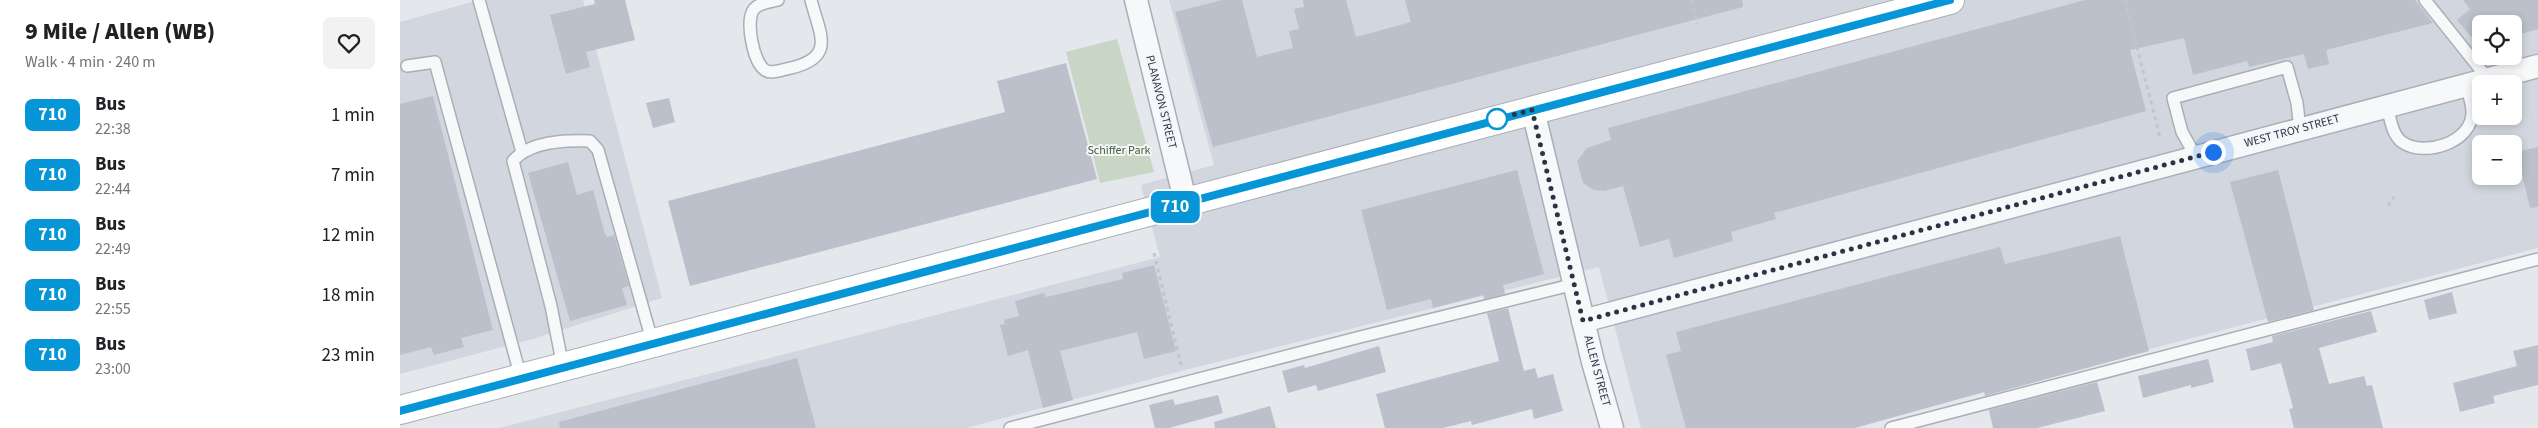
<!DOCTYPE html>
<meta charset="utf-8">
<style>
body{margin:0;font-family:"Source Sans 3",sans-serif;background:#f2f2f2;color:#202124;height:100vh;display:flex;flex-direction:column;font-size:19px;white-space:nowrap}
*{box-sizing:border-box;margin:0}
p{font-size:16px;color:#757577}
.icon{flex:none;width:28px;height:28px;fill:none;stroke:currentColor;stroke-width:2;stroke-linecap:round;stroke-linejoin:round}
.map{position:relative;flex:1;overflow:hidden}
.details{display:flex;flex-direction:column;background:#fff;width:400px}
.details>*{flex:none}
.badge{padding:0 10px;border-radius:8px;font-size:18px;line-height:32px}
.buttons{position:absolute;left:2072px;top:15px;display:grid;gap:10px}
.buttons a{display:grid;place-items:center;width:50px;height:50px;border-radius:8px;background:#fff;box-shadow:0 2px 8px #0003;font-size:25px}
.you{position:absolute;width:25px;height:25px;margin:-12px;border:4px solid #fff;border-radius:50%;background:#1a73e8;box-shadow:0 0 0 8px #1a73e833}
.map>.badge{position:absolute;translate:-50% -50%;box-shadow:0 0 0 2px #fff}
.round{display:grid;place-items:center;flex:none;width:52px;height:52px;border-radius:8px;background:#f2f2f2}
.head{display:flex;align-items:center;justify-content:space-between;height:85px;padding:0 25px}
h1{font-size:24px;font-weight:800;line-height:38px}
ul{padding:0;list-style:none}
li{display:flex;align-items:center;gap:15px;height:60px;padding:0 25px}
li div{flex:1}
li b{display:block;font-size:19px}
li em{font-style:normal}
li .badge{min-width:55px;font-weight:700;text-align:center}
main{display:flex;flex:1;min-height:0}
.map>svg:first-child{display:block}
.built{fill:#d2d6de;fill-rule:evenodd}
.green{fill:#c9d6c5}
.building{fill:#bbc0ca}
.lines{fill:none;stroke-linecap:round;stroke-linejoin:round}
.lane-casing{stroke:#a9aeb7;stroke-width:14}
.street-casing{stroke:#a9aeb7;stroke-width:25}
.secondary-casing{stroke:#a9aeb7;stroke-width:30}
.path{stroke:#c2c5cb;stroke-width:3;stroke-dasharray:4 4;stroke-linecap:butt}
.lane{stroke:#f7f8fa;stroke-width:11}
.street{stroke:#f7f8fa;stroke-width:22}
.secondary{stroke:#fff;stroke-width:28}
.line-casing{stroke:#fff;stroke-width:11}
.line{stroke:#0696d7;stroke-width:8}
.walk{stroke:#2b3445;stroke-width:5;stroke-dasharray:0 9}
.stop-dot{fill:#fff;stroke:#0696d7;stroke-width:2.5}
.labels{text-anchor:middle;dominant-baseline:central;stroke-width:4;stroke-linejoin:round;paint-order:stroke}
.street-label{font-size:12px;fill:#2b3445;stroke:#f4f6f9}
.park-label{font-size:12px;fill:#3f6138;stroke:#f4f6f9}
</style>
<main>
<section class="details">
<div class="head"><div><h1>9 Mile / Allen (WB)</h1><p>Walk · 4 min · 240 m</p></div><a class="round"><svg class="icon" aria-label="heart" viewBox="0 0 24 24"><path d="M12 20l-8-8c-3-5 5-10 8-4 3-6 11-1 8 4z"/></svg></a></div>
<ul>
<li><span class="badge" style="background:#0696d7;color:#fff">710</span><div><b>Bus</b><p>22:38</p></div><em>1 min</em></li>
<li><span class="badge" style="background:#0696d7;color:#fff">710</span><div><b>Bus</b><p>22:44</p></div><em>7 min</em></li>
<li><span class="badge" style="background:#0696d7;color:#fff">710</span><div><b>Bus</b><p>22:49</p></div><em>12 min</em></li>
<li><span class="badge" style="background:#0696d7;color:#fff">710</span><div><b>Bus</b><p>22:55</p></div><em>18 min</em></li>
<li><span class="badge" style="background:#0696d7;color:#fff">710</span><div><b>Bus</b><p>23:00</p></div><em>23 min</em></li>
</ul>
</section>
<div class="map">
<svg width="2138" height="428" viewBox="0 0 2138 428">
<rect width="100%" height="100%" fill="#e4e7ec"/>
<g class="built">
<path d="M 79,0 L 183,0 L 262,298 L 133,339 L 0,374 L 0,22 Z"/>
<path d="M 769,0 L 2138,0 L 2138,248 L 1447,428 L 1241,428 L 1199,267 L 789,369 L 566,428 L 99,428 L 760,257 L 741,185 L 814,165 ZM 2081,24 L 2114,24 L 2114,56 L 2081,56 ZM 2081,84 L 2114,84 L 2114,116 L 2081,116 ZM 2081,144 L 2114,144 L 2114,176 L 2081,176 Z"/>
</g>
<path class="green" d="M 717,39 L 754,172 L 700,183 L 666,52 Z"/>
<g class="building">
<path d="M 194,0 L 225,0 L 235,40 L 186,52 L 190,67 L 166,74 L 150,15 L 195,4 Z"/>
<path d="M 822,0 L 842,0 L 857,57 L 893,48 L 889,31 L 899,29 L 894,9 L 904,7 L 903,0 L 946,0 L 956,37 L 1011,22 L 1005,0 L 1342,0 L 1343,7 L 813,147 L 775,12 Z"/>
<path d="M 1685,0 L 2015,0 L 2033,23 L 1926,50 L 1929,64 L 1908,69 L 1904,54 L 1849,67 L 1847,61 L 1793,75 L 1784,38 L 1730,50 L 1746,111 L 1374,213 L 1376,219 L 1331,232 L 1333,241 L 1274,258 L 1269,239 L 1240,247 L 1223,186 L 1204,191 L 1194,190 L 1183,183 L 1177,161 L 1187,148 L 1211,140 L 1208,128 Z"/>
<path d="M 2063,0 L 2138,0 L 2138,29 L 2114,36 L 2114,14 L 2103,24 L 2081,24 L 2081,43 L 2078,45 L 2057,20 L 2070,9 Z"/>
<path d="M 666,63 L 697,179 L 290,286 L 268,201 L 605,112 L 597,81 Z"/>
<path d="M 33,96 L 93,330 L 61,338 L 64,347 L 34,355 L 31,347 L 0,355 L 0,104 Z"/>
<path d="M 269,98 L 275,122 L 253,128 L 246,103 Z"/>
<path d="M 2138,147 L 2138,207 L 2130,208 L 2117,152 Z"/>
<path d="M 168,162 L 177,195 L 193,190 L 205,234 L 207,237 L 214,235 L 229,286 L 222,288 L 227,305 L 170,321 L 128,173 Z"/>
<path d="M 1117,170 L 1144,274 L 1103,285 L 1105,294 L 1084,299 L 1083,295 L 1033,308 L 1031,299 L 987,310 L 961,210 Z"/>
<path d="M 1878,170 L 1914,310 L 1868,322 L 1830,182 Z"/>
<path d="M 1720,236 L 1749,351 L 1585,396 L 1584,392 L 1455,428 L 1286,428 L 1266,355 L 1281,351 L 1276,332 L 1600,247 L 1605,264 Z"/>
<path d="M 754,265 L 776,351 L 744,359 L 737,332 L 660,351 L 673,400 L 643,408 L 628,350 L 608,356 L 600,325 L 605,324 L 604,320 L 619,316 L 615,301 L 644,293 L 646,297 L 723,279 L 722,273 Z"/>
<path d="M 2052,292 L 2057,313 L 2029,320 L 2024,300 Z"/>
<path d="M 1108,308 L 1124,371 L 1135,368 L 1138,378 L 1153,374 L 1163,411 L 1134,419 L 1132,409 L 1072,425 L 1071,421 L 1043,428 L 985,428 L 976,394 L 1099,361 L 1087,313 Z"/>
<path d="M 1971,311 L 1977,332 L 1919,348 L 1929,384 L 1964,376 L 1967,386 L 1972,385 L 1983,428 L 1894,428 L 1889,409 L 1893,408 L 1881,363 L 1851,371 L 1846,349 L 1873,342 L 1872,336 Z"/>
<path d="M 2138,345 L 2138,385 L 2093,396 L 2095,403 L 2060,412 L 2053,383 L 2117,366 L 2113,351 Z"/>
<path d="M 979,346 L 986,372 L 918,391 L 916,385 L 888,393 L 882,371 L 904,365 L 905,368 Z"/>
<path d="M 397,358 L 416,428 L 160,428 L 159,422 Z"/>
<path d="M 1808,359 L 1814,382 L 1791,388 L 1791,385 L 1743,398 L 1738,376 Z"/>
<path d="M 1697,382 L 1705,411 L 1637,428 L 1593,428 L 1589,410 Z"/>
<path d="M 818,395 L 823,413 L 769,428 L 755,428 L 749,405 L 773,399 L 775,405 Z"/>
<path d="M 870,406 L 876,428 L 815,428 L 814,422 Z"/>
</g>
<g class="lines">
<defs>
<g id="lane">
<path d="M 79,0 L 122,152"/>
<path d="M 378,0 C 370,2 359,3 354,9 C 345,20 353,62 365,70 C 372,75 383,69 391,68 C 436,57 420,35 411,0"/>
<path d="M 2025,0 L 2088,79"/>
<path d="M 7,66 L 35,62 L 121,378"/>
<path d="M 1987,106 C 1990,117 1992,135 2002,142 C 2024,158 2073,142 2072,112 C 2072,103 2068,93 2066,85"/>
<path d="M 1796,157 L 1782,132 L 1773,98 L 1887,67 L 1897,103 L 1900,129"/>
<path d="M 163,367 L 151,306 L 113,161 C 130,141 165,140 190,141 L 198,150 L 253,344"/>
<path d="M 610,428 L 960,337 L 1175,284"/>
<path d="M 1491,428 L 2138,259"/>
</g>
<g id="street">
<path d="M 736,0 L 786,204"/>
<path d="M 1133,110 L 1193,362 L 1212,428"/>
<path d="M 1183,321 L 2138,66"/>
</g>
<path id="secondary" d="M 0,410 L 1550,0"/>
</defs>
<use href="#lane" class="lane-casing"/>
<use href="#street" class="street-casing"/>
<use href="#secondary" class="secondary-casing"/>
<g class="path">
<path d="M 1291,0 L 1297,24"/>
<path d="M 1725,0 L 1760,137"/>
<path d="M 1988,206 L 1994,197"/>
<path d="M 754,253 L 781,365"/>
</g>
<use href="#lane" class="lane"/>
<use href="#street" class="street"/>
<use href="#secondary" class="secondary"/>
</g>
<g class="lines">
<defs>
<path id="line" d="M 0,411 L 1550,0"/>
</defs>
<use href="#line" class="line-casing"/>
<use href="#line" class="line"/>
<path class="walk" d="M 1097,119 L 1132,110 L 1183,321 L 1813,152"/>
</g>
<circle class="stop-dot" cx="1097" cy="119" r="10"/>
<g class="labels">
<g class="street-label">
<text transform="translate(761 102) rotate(76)">PLANAVON STREET</text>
<text transform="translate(1892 131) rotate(-15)">WEST TROY STREET</text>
<text transform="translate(1197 371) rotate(75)">ALLEN STREET</text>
</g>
<g class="park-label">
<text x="719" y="150">Schiffer Park</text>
</g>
</g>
</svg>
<div class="buttons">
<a><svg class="icon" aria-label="locate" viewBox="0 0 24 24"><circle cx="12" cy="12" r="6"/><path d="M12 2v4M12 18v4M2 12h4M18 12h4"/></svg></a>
<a>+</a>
<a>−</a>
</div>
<div class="you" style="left:1813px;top:152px"></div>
<b class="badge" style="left:775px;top:207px;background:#0696d7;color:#fff">710</b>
</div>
</main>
